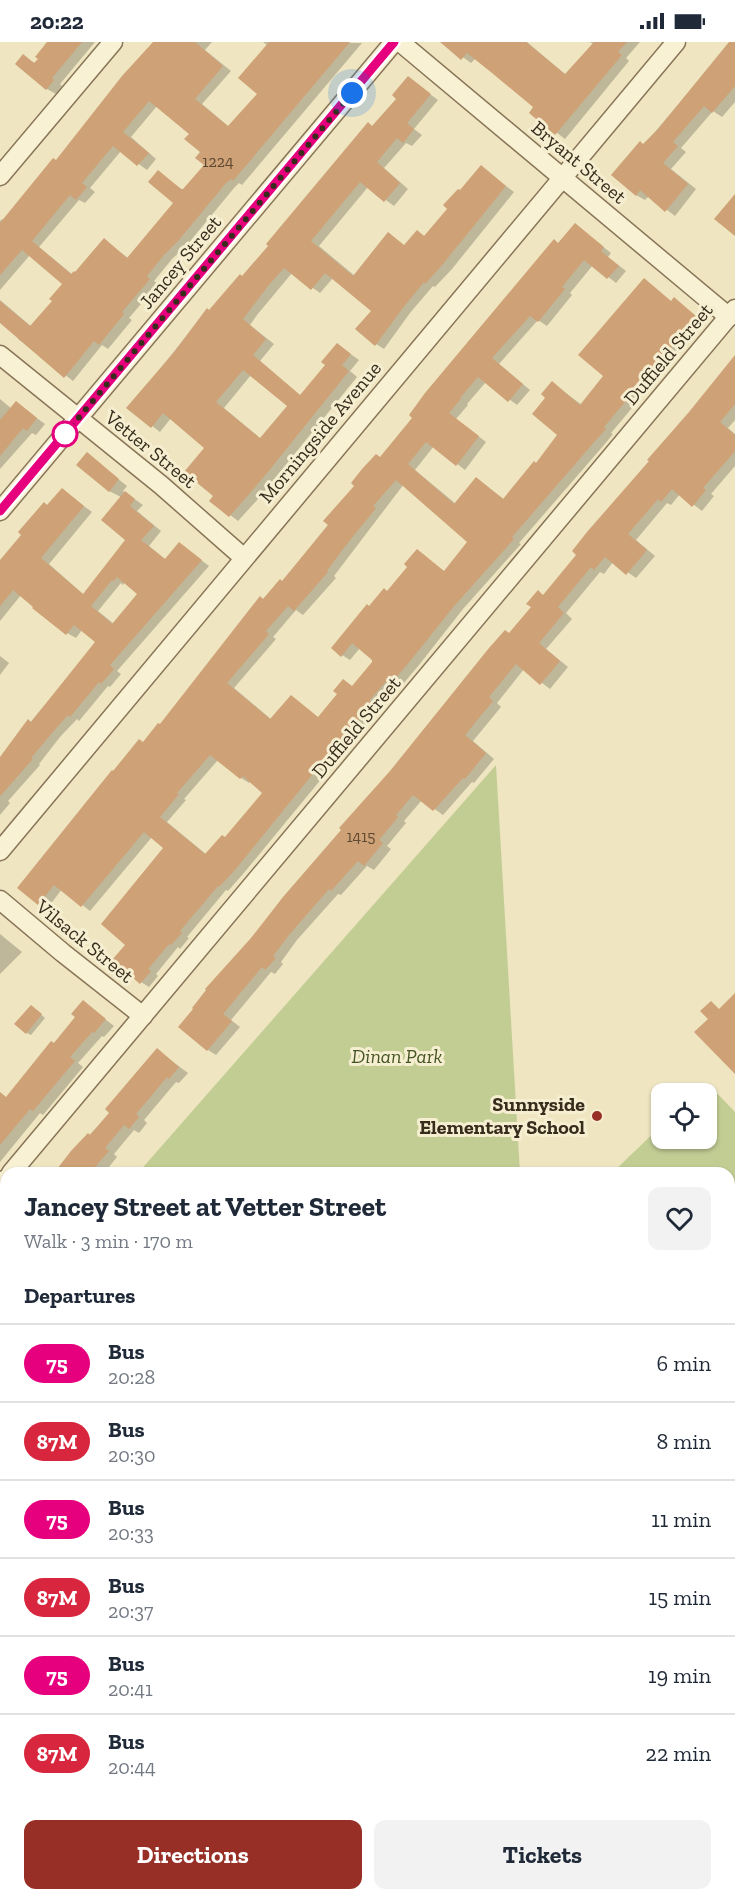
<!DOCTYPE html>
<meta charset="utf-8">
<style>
body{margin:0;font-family:"Zilla Slab",serif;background:#f2f2f3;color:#1f2937;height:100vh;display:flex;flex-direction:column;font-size:22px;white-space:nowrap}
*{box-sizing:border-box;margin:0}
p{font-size:20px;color:#747a83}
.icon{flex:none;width:33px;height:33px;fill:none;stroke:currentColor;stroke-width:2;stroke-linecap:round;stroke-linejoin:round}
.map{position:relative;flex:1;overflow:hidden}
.panel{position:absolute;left:0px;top:1125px;width:735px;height:734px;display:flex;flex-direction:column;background:#fff;border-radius:18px 18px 0 0;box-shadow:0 2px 4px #0004}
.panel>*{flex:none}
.badge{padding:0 12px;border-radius:20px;font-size:21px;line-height:39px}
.controls{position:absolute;left:651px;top:1041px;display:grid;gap:12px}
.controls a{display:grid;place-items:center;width:66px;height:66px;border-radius:12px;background:#fff;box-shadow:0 2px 4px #0004;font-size:30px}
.you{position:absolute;width:30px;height:30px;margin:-15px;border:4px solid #fff;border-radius:50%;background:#1a73e8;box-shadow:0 0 0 9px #1a73e833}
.map>.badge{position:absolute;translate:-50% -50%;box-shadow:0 0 0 3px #fff}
h2{padding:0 24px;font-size:22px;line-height:54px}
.round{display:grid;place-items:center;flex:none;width:63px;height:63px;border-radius:12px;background:#f2f2f3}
.head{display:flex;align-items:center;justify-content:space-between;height:102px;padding:0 24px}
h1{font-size:28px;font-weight:700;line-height:45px}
.button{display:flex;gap:12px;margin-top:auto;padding:12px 24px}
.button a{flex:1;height:69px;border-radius:12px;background:#982f27;color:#fff;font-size:24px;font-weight:700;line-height:69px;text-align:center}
.button a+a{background:#f2f2f3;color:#1f2937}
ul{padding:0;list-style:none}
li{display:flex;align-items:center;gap:18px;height:78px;padding:0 24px;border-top:2px solid #e0e1e3}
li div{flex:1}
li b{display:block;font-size:22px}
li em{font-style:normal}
li .badge{min-width:66px;font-weight:700;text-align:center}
.status{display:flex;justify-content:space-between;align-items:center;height:42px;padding:0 30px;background:#fff;direction:ltr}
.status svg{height:16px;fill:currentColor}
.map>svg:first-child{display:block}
.green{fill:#c2cd94}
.shadow{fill:#0003;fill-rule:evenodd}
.building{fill:#cea176;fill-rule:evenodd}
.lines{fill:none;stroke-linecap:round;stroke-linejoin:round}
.street-casing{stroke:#887558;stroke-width:21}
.street{stroke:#f9f1d4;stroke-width:18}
.line-casing{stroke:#fff;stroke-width:14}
.line{stroke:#e6007e;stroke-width:9}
.walk{stroke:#382c1d;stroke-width:6;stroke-dasharray:0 10.8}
.stop-dot{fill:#fff;stroke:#e6007e;stroke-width:3}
.poi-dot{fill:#982f27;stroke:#f6eed0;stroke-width:2}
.labels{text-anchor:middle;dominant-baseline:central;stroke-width:6;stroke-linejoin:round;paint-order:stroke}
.number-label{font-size:16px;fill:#5e4933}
.street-label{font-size:20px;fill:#382c1d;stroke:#f6eed0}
.park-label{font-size:20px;font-style:italic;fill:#445423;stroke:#f6eed0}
.poi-label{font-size:20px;font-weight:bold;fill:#382c1d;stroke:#f6eed0;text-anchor:end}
</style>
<div class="status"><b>20:22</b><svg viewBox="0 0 49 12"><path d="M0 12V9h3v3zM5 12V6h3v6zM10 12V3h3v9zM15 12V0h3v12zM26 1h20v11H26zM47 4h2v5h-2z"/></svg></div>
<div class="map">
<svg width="735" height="1858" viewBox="0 0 735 1858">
<rect width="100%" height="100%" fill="#efe5c1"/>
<g class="green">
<path d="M 496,723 L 520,1131 L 138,1131 Z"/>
<path d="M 707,1041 L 735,1070 L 735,1207 L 729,1208 L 729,1131 L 612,1131 L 661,1084 L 662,1096 L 706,1096 L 706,1052 L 695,1051 Z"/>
<path d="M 729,1402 L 735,1409 L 735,1655 L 729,1660 Z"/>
</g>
<g class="shadow">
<path d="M 49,0 L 95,0 L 60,42 L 62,44 L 56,52 L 47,47 L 23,14 L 36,22 Z"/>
<path d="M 154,0 L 212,0 L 205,8 L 231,29 L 202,62 L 229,85 L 259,52 L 268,4 L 263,0 L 362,1 L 242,143 L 239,141 L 234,146 L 187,203 L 172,217 L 154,239 L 158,242 L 129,276 L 132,278 L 108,307 L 102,303 L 73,339 L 18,297 L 19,295 L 0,279 L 0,258 L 32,285 L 54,259 L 64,241 L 30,213 L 0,248 L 0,179 L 2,177 L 4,179 L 56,120 ZM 157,64 L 191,91 L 202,110 L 206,123 L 184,149 L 158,130 L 175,161 L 128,216 L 104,198 L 73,233 L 39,205 L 79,158 L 85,161 L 95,150 L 90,146 L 121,109 L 147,128 L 156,117 L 131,95 Z"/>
<path d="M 442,0 L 527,0 L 566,33 L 593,2 L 590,0 L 640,0 L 626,16 L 629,19 L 565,97 L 531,71 L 535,65 L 476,16 L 471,21 Z"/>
<path d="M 731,0 L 735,0 L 735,60 L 722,75 L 713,69 L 681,106 L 686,110 L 671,127 L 696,147 L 675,174 L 649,154 L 645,158 L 636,153 L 644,103 Z"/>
<path d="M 408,36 L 438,58 L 414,87 L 422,93 L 412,104 L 406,101 L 384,126 L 408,147 L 394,164 L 368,145 L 319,204 L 355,234 L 388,192 L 405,204 L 417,190 L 426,195 L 481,125 L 514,150 L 452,227 L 435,245 L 433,244 L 410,271 L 384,307 L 376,302 L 373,269 L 333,236 L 320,251 L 292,231 L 257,273 L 250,283 L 274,302 L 260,319 L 301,354 L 327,323 L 338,303 L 359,318 L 350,329 L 357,335 L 258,457 L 238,479 L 211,458 L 215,454 L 206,406 L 171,376 L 160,390 L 129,366 L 207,268 L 210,270 L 243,236 L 373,85 L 398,57 ZM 251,333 L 289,364 L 261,397 L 224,366 Z"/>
<path d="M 576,183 L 611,211 L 608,215 L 626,229 L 616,241 L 593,223 L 570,251 L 572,253 L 547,284 L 538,278 L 499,322 L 530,348 L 517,363 L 486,340 L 467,362 L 468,363 L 456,377 L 486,400 L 465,428 L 434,404 L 415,428 L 456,462 L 477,437 L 505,458 L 536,422 L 559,393 L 548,355 L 552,341 L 582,363 L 674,257 L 704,280 L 611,391 L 613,392 L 604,403 L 519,501 L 521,502 L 463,567 L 419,623 L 403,642 L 398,639 L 377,664 L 381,668 L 355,696 L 243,832 L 228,849 L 226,848 L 187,895 L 189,896 L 180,907 L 178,905 L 156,932 L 158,934 L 149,945 L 141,940 L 128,902 L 165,806 L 152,795 L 90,869 L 62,847 L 47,867 L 39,862 L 144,701 L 160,684 L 264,558 L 283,540 L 380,417 ZM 404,442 L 469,500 L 445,530 L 417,509 L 409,525 L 388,550 L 369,566 L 342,613 L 350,618 L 360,606 L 374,618 L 373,621 L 353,645 L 343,639 L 339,652 L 319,676 L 272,678 L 234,646 L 276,597 L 273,595 L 296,568 L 303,573 L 336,536 L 334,534 ZM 218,718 L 241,736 L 249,741 L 251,739 L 265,750 L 225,797 L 207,813 L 167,780 L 186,758 L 184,757 Z"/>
<path d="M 735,317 L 735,378 L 728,386 L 735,392 L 735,424 L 711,452 L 714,454 L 702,469 L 680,452 L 671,463 L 667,461 L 636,498 L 655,514 L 636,536 L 613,520 L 604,532 L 600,530 L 566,571 L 572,577 L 546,607 L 568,625 L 550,647 L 524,627 L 497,661 L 501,665 L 473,699 L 494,717 L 474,741 L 472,740 L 443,773 L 422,758 L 404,779 L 406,781 L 387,804 L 391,807 L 374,828 L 367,824 L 341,853 L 338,852 L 297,898 L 281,920 L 283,922 L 275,932 L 271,930 L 231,978 L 240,985 L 216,1013 L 208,1008 L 252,897 L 544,554 Z"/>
<path d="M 0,357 L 12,367 L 16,361 L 45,382 L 36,393 L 32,391 L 0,427 Z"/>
<path d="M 87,412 L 127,444 L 123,449 L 143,463 L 137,469 L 161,489 L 149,504 L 166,518 L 180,502 L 209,524 L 117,629 L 121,632 L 110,645 L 108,644 L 79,679 L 77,677 L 60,695 L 39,722 L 40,723 L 8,759 L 10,761 L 0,773 L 0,717 L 97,600 L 82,588 L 76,596 L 67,591 L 21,553 L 0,579 L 0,520 L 62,448 L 92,470 L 49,522 L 84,553 L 127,497 L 121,455 L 109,449 ZM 125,540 L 139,551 L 114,582 L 98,569 L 121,541 L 123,543 Z"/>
<path d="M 0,614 L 9,621 L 0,633 Z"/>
<path d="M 0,892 L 22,910 L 0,932 Z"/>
<path d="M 83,960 L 114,984 L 104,995 L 102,994 L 78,1021 L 83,1025 L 43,1073 L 40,1071 L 0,1120 L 0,1063 L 77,975 Z"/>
<path d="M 35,967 L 45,976 L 31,993 L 27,991 Z"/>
<path d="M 157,1008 L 188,1031 L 179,1041 L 176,1040 L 144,1078 L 147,1081 L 139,1091 L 134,1088 L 114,1112 L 117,1115 L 104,1131 L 54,1131 L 111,1070 Z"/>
<path d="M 6,1190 L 6,1246 L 0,1253 L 0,1198 Z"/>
<path d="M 729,1233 L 735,1236 L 735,1255 L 729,1255 Z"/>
<path d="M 6,1588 L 6,1598 L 1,1594 Z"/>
<path d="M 0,1618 L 6,1629 L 6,1632 L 0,1635 Z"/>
<path d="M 0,1689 L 6,1696 L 6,1710 L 2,1714 L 0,1713 Z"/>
<path d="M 730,1742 L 733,1744 L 735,1742 L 735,1788 L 729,1792 Z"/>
<path d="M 0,1806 L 3,1808 L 6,1814 L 6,1827 L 0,1830 Z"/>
<path d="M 138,1852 L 145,1852 L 152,1858 L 125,1858 Z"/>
<path d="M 175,1852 L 249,1852 L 234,1858 L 159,1858 Z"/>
<path d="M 367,1852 L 414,1852 L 408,1857 L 409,1858 L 358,1858 Z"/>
<path d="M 505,1852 L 516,1852 L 522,1858 L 497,1858 Z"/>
<path d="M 579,1852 L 585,1852 L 592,1858 L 573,1858 Z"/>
</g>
<g class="building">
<path d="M 47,0 L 82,0 L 52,36 L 54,38 L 46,48 L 15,22 L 23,12 L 34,21 L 38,17 L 35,15 Z"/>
<path d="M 153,0 L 195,0 L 223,24 L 195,57 L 228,84 L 257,52 L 238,36 L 269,0 L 350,0 L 233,139 L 231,137 L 226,141 L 178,199 L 164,213 L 147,234 L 150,237 L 122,270 L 124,272 L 99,303 L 94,299 L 64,336 L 0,281 L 0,259 L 30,284 L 52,259 L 49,257 L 62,242 L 22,208 L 0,233 L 0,181 L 53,116 L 56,118 L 122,34 ZM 149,59 L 189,92 L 184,97 L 200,110 L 195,116 L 204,123 L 183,147 L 181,147 L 158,128 L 148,140 L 173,161 L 127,216 L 104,196 L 75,230 L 74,229 L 71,232 L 32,199 L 70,153 L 76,158 L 87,145 L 82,141 L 113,104 L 137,124 L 149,111 L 123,90 Z"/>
<path d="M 440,0 L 526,0 L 565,32 L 594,0 L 627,0 L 618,10 L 622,13 L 555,93 L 529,71 L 533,65 L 492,31 L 467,11 L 461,18 Z"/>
<path d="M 729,0 L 735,0 L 735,44 L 712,71 L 704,64 L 673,100 L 678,104 L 663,121 L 688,142 L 665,170 L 640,148 L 636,154 L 611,133 L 640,99 L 643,102 L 658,87 Z"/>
<path d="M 408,34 L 431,52 L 407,81 L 414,87 L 403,101 L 397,96 L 377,120 L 400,141 L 384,160 L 360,140 L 311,199 L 353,234 L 388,190 L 404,203 L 417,188 L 424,194 L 447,167 L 443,163 L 458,147 L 460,148 L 481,123 L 506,144 L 443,222 L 425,242 L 424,240 L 402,267 L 375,304 L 355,287 L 371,269 L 325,231 L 311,248 L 284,226 L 268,244 L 243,277 L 266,297 L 253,313 L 300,353 L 325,323 L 321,320 L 337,301 L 351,312 L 342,323 L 349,329 L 263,436 L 229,475 L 209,459 L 213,454 L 184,430 L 204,406 L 163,371 L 151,386 L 126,366 L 175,309 L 207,266 L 209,268 L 240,232 L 242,234 L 268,204 L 266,202 L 368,80 L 372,84 L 396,57 L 392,53 ZM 243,328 L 287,364 L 260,396 L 216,360 Z"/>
<path d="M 735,152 L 735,194 L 714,177 Z"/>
<path d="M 575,181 L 604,205 L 601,209 L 619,224 L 607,237 L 584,218 L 562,245 L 565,247 L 538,280 L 530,274 L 492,316 L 523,342 L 508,360 L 478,335 L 460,356 L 461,357 L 449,371 L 479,394 L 456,424 L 426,400 L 408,422 L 454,462 L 476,435 L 503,457 L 534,419 L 536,421 L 557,393 L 532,372 L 545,356 L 541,352 L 552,339 L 580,363 L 603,334 L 578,313 L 644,236 L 671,259 L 674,255 L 697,275 L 604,385 L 606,387 L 596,398 L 512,495 L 514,497 L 455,563 L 411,618 L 394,638 L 390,635 L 369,659 L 374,662 L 346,691 L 235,828 L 219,845 L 218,844 L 180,889 L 182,891 L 171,903 L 169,902 L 148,927 L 151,929 L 140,942 L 112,918 L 125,903 L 101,882 L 163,806 L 144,790 L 81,865 L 54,843 L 38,863 L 17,846 L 99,744 L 112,728 L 113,729 L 139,697 L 143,700 L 158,681 L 160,682 L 260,554 L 263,557 L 280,537 L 282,539 L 328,483 L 323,479 L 354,444 L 351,441 L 362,427 L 376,412 L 380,415 L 412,376 L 409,373 L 425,351 L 554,197 L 558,201 ZM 396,438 L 467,500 L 444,529 L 417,507 L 404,522 L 407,525 L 387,549 L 384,546 L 369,564 L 367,562 L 331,606 L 341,615 L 352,601 L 372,618 L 372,620 L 352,644 L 343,637 L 333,649 L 337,652 L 318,675 L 291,653 L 270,677 L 227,641 L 269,592 L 266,589 L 288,564 L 294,569 L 328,530 L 327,529 L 343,507 L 376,466 L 373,464 ZM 210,713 L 240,737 L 243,734 L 262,751 L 225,795 L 222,793 L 205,812 L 160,775 L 179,752 L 177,751 Z"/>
<path d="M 735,313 L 735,362 L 720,380 L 735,393 L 735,409 L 703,446 L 706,448 L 692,465 L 672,447 L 661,460 L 658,457 L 628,492 L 647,508 L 626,533 L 605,515 L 594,528 L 591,525 L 558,565 L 564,571 L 539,601 L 560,619 L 540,643 L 516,622 L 489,655 L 493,659 L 465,693 L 486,711 L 465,737 L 463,736 L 433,769 L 413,753 L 396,773 L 398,775 L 379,798 L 383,801 L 364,824 L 358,819 L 331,849 L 329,847 L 289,893 L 273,914 L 276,916 L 265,928 L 262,925 L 223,972 L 232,979 L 207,1009 L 178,985 L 193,967 L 192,966 L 206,948 L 205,947 L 251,896 L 283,855 L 341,788 L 339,786 L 390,729 L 489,606 L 505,588 L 509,591 L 531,565 L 526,562 L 538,548 L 543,553 L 576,513 L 572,509 L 587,490 L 649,419 L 647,418 L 689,370 Z"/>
<path d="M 16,359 L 37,376 L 27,389 L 23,386 L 0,414 L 0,378 Z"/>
<path d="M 87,410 L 119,437 L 109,450 L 76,423 Z"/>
<path d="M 62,446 L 84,464 L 41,516 L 83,552 L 125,498 L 101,478 L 125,449 L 135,457 L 130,464 L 154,484 L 141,498 L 165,517 L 179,500 L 202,518 L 110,623 L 114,627 L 101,642 L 99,640 L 70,675 L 68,673 L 52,691 L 31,716 L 33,717 L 0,754 L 0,715 L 28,677 L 31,680 L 95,600 L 74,583 L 66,593 L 32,566 L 33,565 L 13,548 L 0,564 L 0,518 L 21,493 L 18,490 L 44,460 L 47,463 ZM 117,535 L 137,552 L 112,582 L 91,564 L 112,538 L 114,539 Z"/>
<path d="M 735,951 L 735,1032 L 694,990 L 708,977 L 700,969 L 711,959 L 719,967 Z"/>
<path d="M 83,958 L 106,977 L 94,991 L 92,990 L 70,1015 L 75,1019 L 63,1033 L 33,1069 L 30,1067 L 0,1103 L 0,1050 L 6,1055 L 51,999 L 54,1001 L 75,975 L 71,972 Z"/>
<path d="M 31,963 L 42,972 L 26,992 L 14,982 Z"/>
<path d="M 157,1006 L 179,1025 L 169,1037 L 167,1035 L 136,1072 L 139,1075 L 129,1087 L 124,1083 L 105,1106 L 109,1109 L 90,1131 L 54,1131 L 71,1109 L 88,1091 L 90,1093 L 109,1071 L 105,1067 Z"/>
</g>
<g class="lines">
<defs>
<g id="street">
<path d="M 400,0 L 729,275"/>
<path d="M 0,134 L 113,0"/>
<path d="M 0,313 L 161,443 L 244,516"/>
<path d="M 0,469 L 394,0"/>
<path d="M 0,809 L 676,0"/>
<path d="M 0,858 L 63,911 L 143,974"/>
<path d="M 11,1131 L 735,267"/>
<path d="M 0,1144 L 6,1137"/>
<path d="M 0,1534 L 6,1527"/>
<path d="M 0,1737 L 6,1747"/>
<path d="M 729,1834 L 735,1830"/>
<path d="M 47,1852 L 49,1858"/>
<path d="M 615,1852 L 619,1858"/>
<path d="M 298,1858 L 306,1852"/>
<path d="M 695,1858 L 703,1852"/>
</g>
</defs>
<use href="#street" class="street-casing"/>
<use href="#street" class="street"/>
</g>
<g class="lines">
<defs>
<path id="line" d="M 0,469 L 394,0"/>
</defs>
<use href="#line" class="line-casing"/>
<use href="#line" class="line"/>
<path class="walk" d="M 65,392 L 352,51"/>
</g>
<circle class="stop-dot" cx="65" cy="392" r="12"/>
<circle class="poi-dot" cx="597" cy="1074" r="6"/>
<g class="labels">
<g class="number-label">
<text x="218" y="119">1224</text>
<text x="361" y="794">1415</text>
</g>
<g class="street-label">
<text transform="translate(579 120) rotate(40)">Bryant Street</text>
<text transform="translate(180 220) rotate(-50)">Jancey Street</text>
<text transform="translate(668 312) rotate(-50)">Duffield Street</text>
<text transform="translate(320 390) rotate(-50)">Morningside Avenue</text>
<text transform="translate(151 407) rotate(39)">Vetter Street</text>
<text transform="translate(356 685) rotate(-50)">Duffield Street</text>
<text transform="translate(85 899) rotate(39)">Vilsack Street</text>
</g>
<g class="park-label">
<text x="397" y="1014">Dinan Park</text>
</g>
<g class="poi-label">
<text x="585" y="1062">Sunnyside<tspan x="585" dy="23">Elementary School</tspan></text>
</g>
</g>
</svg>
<div class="controls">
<a><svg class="icon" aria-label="locate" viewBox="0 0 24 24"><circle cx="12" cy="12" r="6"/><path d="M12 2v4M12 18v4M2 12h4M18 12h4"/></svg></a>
</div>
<div class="you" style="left:352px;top:51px"></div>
<section class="panel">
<div class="head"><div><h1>Jancey Street at Vetter Street</h1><p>Walk · 3 min · 170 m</p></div><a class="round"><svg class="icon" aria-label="heart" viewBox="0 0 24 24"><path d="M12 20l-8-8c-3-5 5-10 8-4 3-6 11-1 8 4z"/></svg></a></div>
<h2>Departures</h2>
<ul>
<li><span class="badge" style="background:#e6007e;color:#fff">75</span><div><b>Bus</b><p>20:28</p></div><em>6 min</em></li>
<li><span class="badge" style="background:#d7263d;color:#fff">87M</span><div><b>Bus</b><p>20:30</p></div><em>8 min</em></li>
<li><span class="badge" style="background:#e6007e;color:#fff">75</span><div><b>Bus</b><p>20:33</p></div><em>11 min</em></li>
<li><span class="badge" style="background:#d7263d;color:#fff">87M</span><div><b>Bus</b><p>20:37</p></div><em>15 min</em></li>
<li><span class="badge" style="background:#e6007e;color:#fff">75</span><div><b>Bus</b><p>20:41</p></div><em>19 min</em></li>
<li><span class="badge" style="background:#d7263d;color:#fff">87M</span><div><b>Bus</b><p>20:44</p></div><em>22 min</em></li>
</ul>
<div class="button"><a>Directions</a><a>Tickets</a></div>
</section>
</div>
